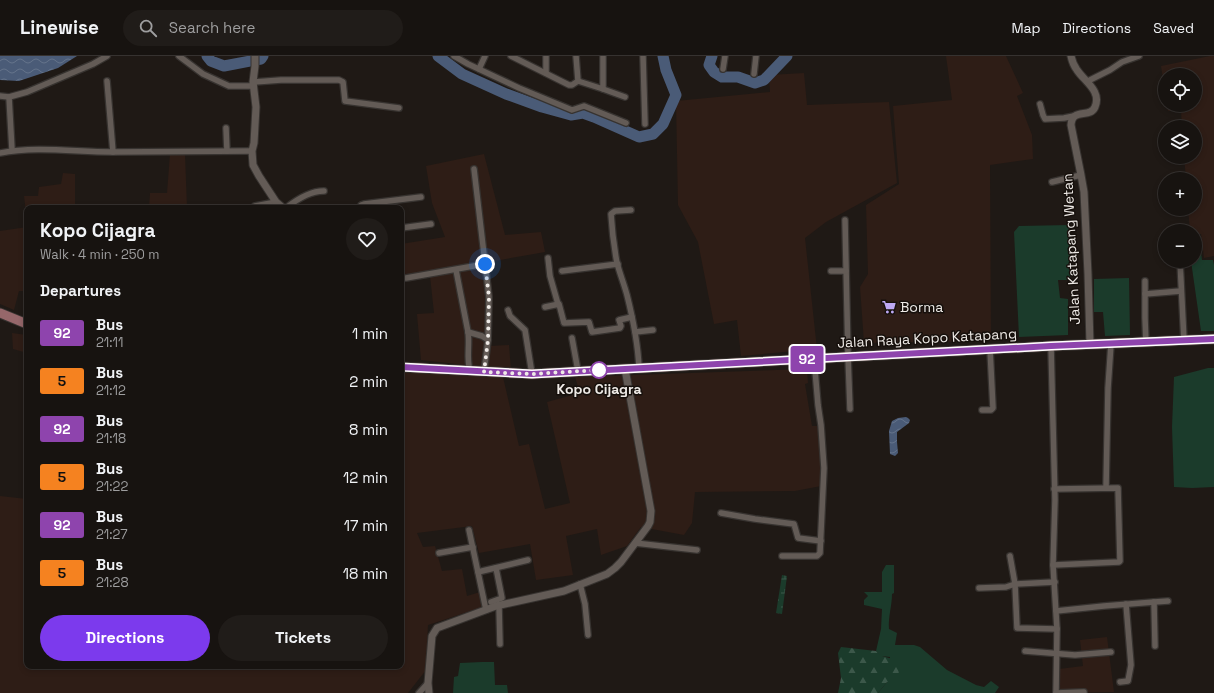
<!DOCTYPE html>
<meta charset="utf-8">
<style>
body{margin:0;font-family:"Space Grotesk",sans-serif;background:#201c19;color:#f1f3f6;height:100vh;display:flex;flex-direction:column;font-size:15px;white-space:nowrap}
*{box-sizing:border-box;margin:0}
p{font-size:13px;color:#9e9e9f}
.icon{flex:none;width:22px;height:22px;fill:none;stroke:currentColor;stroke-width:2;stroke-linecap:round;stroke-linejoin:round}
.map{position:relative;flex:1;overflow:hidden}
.sheet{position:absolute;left:24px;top:149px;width:380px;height:464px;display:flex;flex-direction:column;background:#171310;border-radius:8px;box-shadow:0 2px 6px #0003,0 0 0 1px #363230}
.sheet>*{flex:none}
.badge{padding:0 8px;border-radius:3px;font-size:14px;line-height:26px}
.tools{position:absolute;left:1158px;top:12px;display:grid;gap:8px}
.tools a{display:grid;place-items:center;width:44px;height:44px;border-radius:50%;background:#171310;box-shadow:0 2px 6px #0003,0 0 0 1px #363230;font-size:20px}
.you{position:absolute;width:20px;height:20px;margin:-10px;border:3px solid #fff;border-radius:50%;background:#1a73e8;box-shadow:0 0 0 6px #1a73e833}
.map>.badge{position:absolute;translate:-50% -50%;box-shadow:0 0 0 2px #fff}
h2{padding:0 16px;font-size:15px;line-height:36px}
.round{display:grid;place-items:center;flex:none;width:42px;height:42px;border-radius:21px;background:#201c19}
.summary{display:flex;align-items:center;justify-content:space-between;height:68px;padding:0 16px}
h1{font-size:19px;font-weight:800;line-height:30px}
.cta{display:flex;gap:8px;margin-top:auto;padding:8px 16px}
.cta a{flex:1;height:46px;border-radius:24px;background:#7c3aed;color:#fff;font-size:16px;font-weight:800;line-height:46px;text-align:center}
.cta a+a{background:#201c19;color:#f1f3f6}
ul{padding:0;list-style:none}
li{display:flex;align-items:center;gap:12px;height:48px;padding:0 16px}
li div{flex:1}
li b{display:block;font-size:15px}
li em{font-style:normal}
li .badge{min-width:44px;font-weight:700;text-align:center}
header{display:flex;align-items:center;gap:24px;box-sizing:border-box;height:56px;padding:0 20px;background:#171310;border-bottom:1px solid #363230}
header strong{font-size:19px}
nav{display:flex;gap:22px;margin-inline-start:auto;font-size:14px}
.search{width:280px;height:36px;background:#201c19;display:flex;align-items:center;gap:10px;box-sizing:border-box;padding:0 14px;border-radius:22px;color:#9e9e9f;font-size:15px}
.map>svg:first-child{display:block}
.industrial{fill:#2e1d16}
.grass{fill:#1b3b2b}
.forest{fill:url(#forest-firs)}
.wetland{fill:url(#wetland-marsh)}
.water{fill:url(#water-waves)}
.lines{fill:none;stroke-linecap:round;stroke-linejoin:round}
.river{stroke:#4a5b77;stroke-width:11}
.minor-casing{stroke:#373330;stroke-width:8}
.tertiary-casing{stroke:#373330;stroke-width:9}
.primary-casing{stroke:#373330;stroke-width:11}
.minor{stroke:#635b56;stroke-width:5.5}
.tertiary{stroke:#635b56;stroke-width:7}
.primary{stroke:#96676a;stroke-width:9}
.line-casing{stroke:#fff;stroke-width:9}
.line{stroke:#8e44ad;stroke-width:6}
.walk{stroke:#eeeae6;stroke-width:4;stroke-dasharray:0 7.2}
.stop-dot{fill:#fff;stroke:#8e44ad;stroke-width:2}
.labels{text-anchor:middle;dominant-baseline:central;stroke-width:3;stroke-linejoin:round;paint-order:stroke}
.street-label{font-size:14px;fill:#eeeae6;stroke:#16100c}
.poi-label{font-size:14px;fill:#eeeae6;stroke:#16100c;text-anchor:start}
.stop-label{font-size:14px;font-weight:bold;fill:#eeeae6;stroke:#16100c}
</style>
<header>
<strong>Linewise</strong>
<div class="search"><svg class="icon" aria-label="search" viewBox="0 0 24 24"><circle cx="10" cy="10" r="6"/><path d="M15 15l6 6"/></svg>Search here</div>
<nav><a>Map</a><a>Directions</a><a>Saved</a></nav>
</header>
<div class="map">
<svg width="1214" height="637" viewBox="0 0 1214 637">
<defs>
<pattern id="forest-firs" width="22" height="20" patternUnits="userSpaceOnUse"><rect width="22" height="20" fill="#1b3b2b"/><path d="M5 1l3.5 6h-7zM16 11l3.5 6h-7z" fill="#3c584a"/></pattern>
<pattern id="wetland-marsh" width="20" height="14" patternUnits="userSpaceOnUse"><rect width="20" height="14" fill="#1b3b2b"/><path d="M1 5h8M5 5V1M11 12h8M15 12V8" fill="none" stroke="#3c584a"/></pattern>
<pattern id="water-waves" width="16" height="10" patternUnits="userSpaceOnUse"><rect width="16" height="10" fill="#4a5b77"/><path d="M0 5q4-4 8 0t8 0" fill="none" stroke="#64738a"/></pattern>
</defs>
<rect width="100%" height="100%" fill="#1f1915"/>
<g class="industrial">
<path d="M 946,0 L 1006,0 L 1023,37 L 1017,40 L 1032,79 L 1033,103 L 990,109 L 991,285 L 864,287 L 860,231 L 868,218 L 866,149 L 899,128 L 893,50 L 952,44 Z"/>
<path d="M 1210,0 L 1214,0 L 1214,200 L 1204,202 L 1201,178 L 1195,178 L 1195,175 L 1190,175 L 1188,153 L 1195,153 L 1195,123 L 1186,123 L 1184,101 L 1195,101 L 1195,71 L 1182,71 L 1181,55 L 1168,55 L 1167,49 L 1195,49 L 1195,19 L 1165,19 L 1165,35 L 1161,10 Z"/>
<path d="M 804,17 L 807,49 L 889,46 L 897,127 L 826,166 L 805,182 L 817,293 L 741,300 L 737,264 L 714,268 L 698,186 L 678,149 L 676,45 L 770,36 L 769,19 Z"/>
<path d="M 170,98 L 185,98 L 187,152 L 149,152 L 150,137 L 167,137 Z"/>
<path d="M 484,98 L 505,179 L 541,176 L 545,196 L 489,206 L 493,245 L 489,290 L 509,289 L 511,314 L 421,304 L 417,258 L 434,257 L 430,220 L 403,224 L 401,214 L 401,188 L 445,181 L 432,147 L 426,110 Z"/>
<path d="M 63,117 L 75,118 L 75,152 L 27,152 L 27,165 L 24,140 L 38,140 L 39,131 L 61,128 Z"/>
<path d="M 27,171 L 27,235 L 19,235 L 14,254 L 0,248 L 0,175 Z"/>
<path d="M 12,277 L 27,279 L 27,297 L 13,293 Z"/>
<path d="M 807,313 L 808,327 L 805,328 L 812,370 L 818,370 L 822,399 L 821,400 L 821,430 L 795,435 L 695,436 L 692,467 L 684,479 L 641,471 L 627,490 L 601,499 L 597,473 L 566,480 L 573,519 L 536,524 L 530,488 L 479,497 L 472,470 L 417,477 L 423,491 L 435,490 L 442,515 L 462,513 L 467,540 L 480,536 L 483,551 L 428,569 L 426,614 L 408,637 L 0,637 L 0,440 L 27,443 L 27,610 L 401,610 L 401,314 L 444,314 L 503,321 L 519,390 L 529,388 L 545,453 L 570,447 L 547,346 L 580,337 L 575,321 Z"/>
<path d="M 1107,581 L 1114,636 L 1058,637 L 1059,613 L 1083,610 L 1080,584 Z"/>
</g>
<g class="grass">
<path d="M 1070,169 L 1070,224 L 1058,224 L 1060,242 L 1068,243 L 1068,279 L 1019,281 L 1014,176 L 1019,170 Z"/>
<path d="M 1199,180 L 1202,204 L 1213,204 L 1214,209 L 1214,275 L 1201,275 L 1191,205 L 1195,205 L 1195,181 Z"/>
<path d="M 1129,222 L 1130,279 L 1105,280 L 1103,256 L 1094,256 L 1094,223 Z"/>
<path d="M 1208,312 L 1214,312 L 1214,431 L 1192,432 L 1174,431 L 1172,371 L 1174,321 Z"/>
<path d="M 886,509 L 894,509 L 894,537 L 892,538 C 892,550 888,561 889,573 L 897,577 L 895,589 L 914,589 L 920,591 L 947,614 L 976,629 L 984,631 L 991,625 L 999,631 L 995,637 L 878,637 L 887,626 L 890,601 L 881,600 L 876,595 L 881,573 L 882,553 L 864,549 L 864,544 L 868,540 L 864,536 L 882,536 L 882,516 Z"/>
<path d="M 482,606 L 494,606 L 495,629 L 507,629 L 508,637 L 453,637 L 454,621 L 458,620 L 460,607 Z"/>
</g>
<path class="forest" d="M 841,591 L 876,595 L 882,600 L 896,604 L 899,612 L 898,626 L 887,626 L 878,637 L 838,637 L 841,622 L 838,597 Z"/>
<path class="wetland" d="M 782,519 L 787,520 L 782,558 L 776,557 Z"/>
<g class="water">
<path d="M 0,0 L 77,0 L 58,12 L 19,25 L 0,24 Z"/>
<path d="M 906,361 L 908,362 L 910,364 L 909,367 L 897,376 L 897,386 L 898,397 L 895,400 L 890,398 L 889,375 L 892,365 L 898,362 Z"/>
</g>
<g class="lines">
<g class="river">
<path d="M 207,0 L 211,5 L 224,10 L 261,3 L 263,0"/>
<path d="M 438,0 L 462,18 L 506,38 L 542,51 L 571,59 L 583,57 L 594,61 L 639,81 L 653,78 L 663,68 L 676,39 L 666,14 L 663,0"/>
<path d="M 712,0 L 709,9 L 714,16 L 722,21 L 738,21 L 755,27 L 764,24 L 787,0"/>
</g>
<defs>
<g id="minor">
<path d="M 179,0 L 203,18 L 229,30 L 254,30"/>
<path d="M 454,0 L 468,8 L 519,32 L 572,54 L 584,50 L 626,67"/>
<path d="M 511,0 L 569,29 L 572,29 L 578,25 L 576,0"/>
<path d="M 546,0 L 546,17"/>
<path d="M 643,0 L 645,68"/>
<path d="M 479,13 L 485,0"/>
<path d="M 723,13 L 725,0"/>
<path d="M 754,18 L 756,0"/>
<path d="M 107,25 L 113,96"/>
<path d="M 578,25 L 603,33 L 603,0"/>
<path d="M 253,26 L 281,24 L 339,24 L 343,26 L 345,45 L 399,52"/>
<path d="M 1087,26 L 1090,24 L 1110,14 L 1122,6 L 1139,0"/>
<path d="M 603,33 L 625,41"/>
<path d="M 0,40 L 9,41 L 27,36 L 93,8 L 107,0"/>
<path d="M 9,41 L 12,94"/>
<path d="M 1040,48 L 1043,59 L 1045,63 L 1064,62 L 1074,60"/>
<path d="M 226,72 L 227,95"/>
<path d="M 0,97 C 37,90 75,96 112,96 C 159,96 206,95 252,95"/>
<path d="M 474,113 L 489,241 L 488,284 L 484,316"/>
<path d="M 1052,126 L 1081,119"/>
<path d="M 255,150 L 276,146"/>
<path d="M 286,152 C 296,144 310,135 324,135"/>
<path d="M 361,152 L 361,149 L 364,148 L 421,141"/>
<path d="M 631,154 L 615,155 L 611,158 C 612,174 614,191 617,207 C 620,218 624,228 627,239 C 633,263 638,288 639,312"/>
<path d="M 845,164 L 848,300 L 850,353"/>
<path d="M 401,172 L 431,168"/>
<path d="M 548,202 L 550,220 L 558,248"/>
<path d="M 1180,205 L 1184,285"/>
<path d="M 456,214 L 468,276 C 470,289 466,302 470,315"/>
<path d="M 562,215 L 618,208"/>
<path d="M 831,215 L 846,215"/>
<path d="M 406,222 L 485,208"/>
<path d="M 1145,225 L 1145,262 L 1146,287"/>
<path d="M 1145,238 L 1181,235"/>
<path d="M 545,251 L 559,248 L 564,267 L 589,266 L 592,276 L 620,272 L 621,270 L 619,264 L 632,261"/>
<path d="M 508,254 L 510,260 L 525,274 L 532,318"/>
<path d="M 468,276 L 482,280 L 488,284"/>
<path d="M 635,276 L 653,274"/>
<path d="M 572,282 L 578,315"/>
<path d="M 1051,290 L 1055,444 L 1053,509 L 1057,573 L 1056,637"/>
<path d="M 982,354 L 991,354 L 993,352 L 990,293"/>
<path d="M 1106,432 L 1108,332 L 1111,288"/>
<path d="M 721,457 L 755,463 L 794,468 L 798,482 L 821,485"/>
<path d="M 469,474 L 486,554"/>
<path d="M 635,487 L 697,494"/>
<path d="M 439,497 L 473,491"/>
<path d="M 782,500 L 817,500 L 820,497 L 824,412 L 821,369 L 818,349 L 814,302"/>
<path d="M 1010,500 L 1015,528 L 1017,572 L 1057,573"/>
<path d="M 1053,509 L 1119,506 L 1120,505 L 1118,432 L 1054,433"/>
<path d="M 478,516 L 528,504"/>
<path d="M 580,528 L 585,548 L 588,579"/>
<path d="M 979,532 L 1006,531 L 1015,528 L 1055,526"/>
<path d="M 491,546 L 502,542 L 496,512"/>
<path d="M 1154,546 L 1168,545"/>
<path d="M 499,550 L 500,588"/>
<path d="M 1056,555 L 1104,550 L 1154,546 L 1155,590"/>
<path d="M 1025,595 L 1075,599 L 1111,596"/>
<path d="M 1120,626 L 1128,625 L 1131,609 L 1126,548"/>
<path d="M 419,637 L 428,627"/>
<path d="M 1056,637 L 1084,636"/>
</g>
<g id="tertiary">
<path d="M 255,0 L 255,10 L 253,26 L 256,51 L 254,87 L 252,95 L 253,109 L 259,120 L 276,146 L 283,152"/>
<path d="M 1071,0 C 1072,5 1074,10 1077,14 C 1084,25 1102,35 1095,51 C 1090,63 1072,51 1071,69 L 1081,119 L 1084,136 L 1088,218 L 1090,288"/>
<path d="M 429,637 L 428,627 L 432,580 L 437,572 L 496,550 L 564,535 L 607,518 L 615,512 L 621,506 L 648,470 L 650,466 L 651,455 L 625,313"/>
</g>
<g id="primary">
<path d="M 0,257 L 27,268"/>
<path d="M 401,311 L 532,318 L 1051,290 L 1214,283"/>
</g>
</defs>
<use href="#minor" class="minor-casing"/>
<use href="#tertiary" class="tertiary-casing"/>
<use href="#primary" class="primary-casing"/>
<use href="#minor" class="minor"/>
<use href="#tertiary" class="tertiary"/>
<use href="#primary" class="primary"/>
</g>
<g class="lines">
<defs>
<path id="line" d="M 401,311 L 532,318 L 1051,290 L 1214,283"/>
</defs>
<use href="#line" class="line-casing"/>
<use href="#line" class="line"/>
<path class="walk" d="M 485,208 L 489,241 L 488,284 L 484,316 L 532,318 L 599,314"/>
</g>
<defs>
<symbol id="supermarket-bare" viewBox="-9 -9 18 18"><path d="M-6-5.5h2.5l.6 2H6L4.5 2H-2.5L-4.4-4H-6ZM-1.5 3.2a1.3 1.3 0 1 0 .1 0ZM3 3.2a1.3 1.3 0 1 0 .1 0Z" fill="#bea9f4" stroke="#16100c" stroke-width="2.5" paint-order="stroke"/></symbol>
</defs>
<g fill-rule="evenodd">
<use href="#supermarket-bare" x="879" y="241" width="20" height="20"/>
</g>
<circle class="stop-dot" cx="599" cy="314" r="8"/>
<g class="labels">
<g class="street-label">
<text transform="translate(1071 193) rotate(-93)">Jalan Katapang Wetan</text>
<text transform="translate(927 282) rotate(-3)">Jalan Raya Kopo Katapang</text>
</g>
<g class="poi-label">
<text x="900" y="251">Borma</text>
</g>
<g class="stop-label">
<text x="599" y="333">Kopo Cijagra</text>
</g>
</g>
</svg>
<div class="tools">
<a><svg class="icon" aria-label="locate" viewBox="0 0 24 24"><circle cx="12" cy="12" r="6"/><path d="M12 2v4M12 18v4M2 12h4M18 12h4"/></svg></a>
<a><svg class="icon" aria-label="layers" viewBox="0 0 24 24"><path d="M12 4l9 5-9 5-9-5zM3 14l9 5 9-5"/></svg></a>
<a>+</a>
<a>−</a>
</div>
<div class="you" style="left:485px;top:208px"></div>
<b class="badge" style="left:807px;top:303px;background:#8e44ad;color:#fff">92</b>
<section class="sheet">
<div class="summary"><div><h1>Kopo Cijagra</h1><p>Walk · 4 min · 250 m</p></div><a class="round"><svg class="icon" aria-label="heart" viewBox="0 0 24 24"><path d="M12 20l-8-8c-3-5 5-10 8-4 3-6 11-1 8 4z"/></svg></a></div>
<h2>Departures</h2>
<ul>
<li><span class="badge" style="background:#8e44ad;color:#fff">92</span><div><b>Bus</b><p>21:11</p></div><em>1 min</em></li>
<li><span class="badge" style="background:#f58220;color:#111">5</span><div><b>Bus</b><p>21:12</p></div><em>2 min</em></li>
<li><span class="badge" style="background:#8e44ad;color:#fff">92</span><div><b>Bus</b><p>21:18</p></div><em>8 min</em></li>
<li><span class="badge" style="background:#f58220;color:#111">5</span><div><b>Bus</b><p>21:22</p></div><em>12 min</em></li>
<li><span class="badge" style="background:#8e44ad;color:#fff">92</span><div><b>Bus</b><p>21:27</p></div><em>17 min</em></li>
<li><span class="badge" style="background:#f58220;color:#111">5</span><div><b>Bus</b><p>21:28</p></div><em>18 min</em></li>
</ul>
<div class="cta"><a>Directions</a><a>Tickets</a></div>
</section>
</div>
